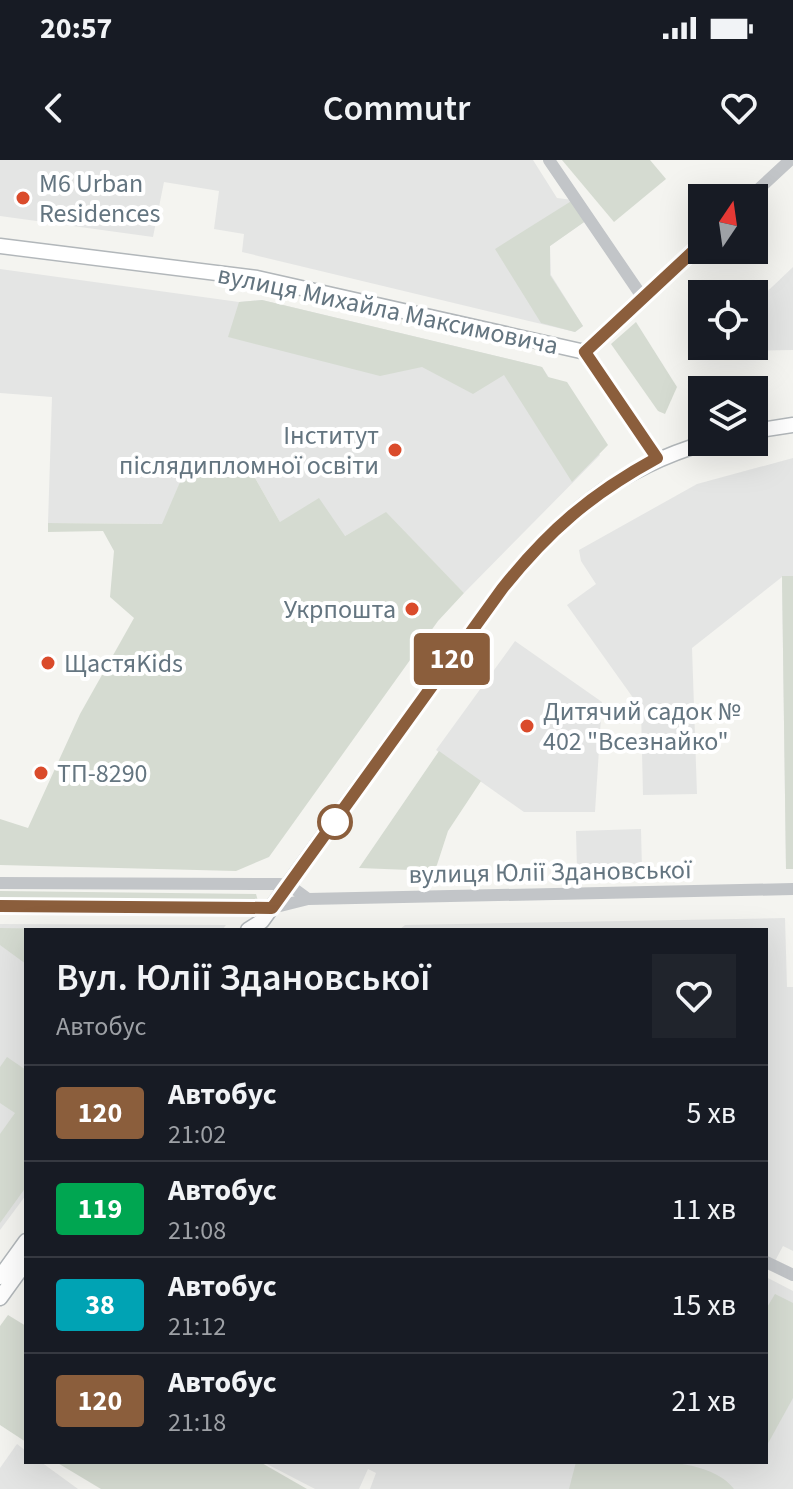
<!DOCTYPE html>
<html lang="uk">
<meta charset="utf-8">
<style>
body{margin:0;font-family:"Source Sans 3",sans-serif;background:#20242c;color:#f1f3f6;height:100vh;display:flex;flex-direction:column;font-size:30px;white-space:nowrap}
*{box-sizing:border-box;margin:0}
p{font-size:26px;color:#9ea1a6}
.icon{flex:none;width:44px;height:44px;fill:none;stroke:currentColor;stroke-width:2;stroke-linecap:round;stroke-linejoin:round}
.map{position:relative;flex:1;overflow:hidden}
.sheet{position:absolute;left:24px;top:768px;width:744px;height:536px;display:flex;flex-direction:column;background:#171b24;border-radius:0px;box-shadow:0 8px 32px #0002}
.sheet>*{flex:none}
.badge{padding:0 16px;border-radius:6px;font-size:28px;line-height:52px}
.needle{width:52px;rotate:13deg}
.buttons{position:absolute;left:688px;top:24px;display:grid;gap:16px}
.buttons a{display:grid;place-items:center;width:80px;height:80px;border-radius:0px;background:#171b24;box-shadow:0 8px 32px #0002;font-size:40px}
.map>.badge{position:absolute;translate:-50% -50%;box-shadow:0 0 0 4px #fff}
.round{display:grid;place-items:center;flex:none;width:84px;height:84px;border-radius:0px;background:#20242c}
.overview{display:flex;align-items:center;justify-content:space-between;height:136px;padding:0 32px}
h1{font-size:38px;font-weight:600;line-height:60px}
ul{padding:0;list-style:none}
li{display:flex;align-items:center;gap:24px;height:96px;padding:0 32px;border-top:2px solid #363941}
li div{flex:1}
li b{display:block;font-size:30px}
li em{font-style:normal}
li .badge{min-width:88px;font-weight:700;text-align:center}
.status{display:flex;justify-content:space-between;align-items:center;height:56px;padding:0 40px;background:#171b24;direction:ltr}
.status svg{height:22px;fill:currentColor}
header{display:flex;justify-content:space-between;align-items:center;height:104px;padding:0 32px;background:#171b24;font-size:36px;font-weight:600}
.map>svg:first-child{display:block}
.built{fill:#e4e5e4}
.green{fill:#d5dbd1}
.lines{fill:none;stroke-linecap:round;stroke-linejoin:round}
.major-casing{stroke:#b2b7ba;stroke-width:17}
.minor{stroke:#c2c5c8;stroke-width:12}
.major{stroke:#fff;stroke-width:14}
.line-casing{stroke:#fff;stroke-width:18}
.line{stroke:#8b5e3c;stroke-width:12}
.poi-dot{fill:#da4b2b;stroke:#fff;stroke-width:3}
.stop-dot{fill:#fff;stroke:#8b5e3c;stroke-width:4}
.labels{text-anchor:middle;dominant-baseline:central;stroke-width:8;stroke-linejoin:round;paint-order:stroke}
.poi-label{font-size:26px;fill:#647580;stroke:#fff;text-anchor:start}
.street-label{font-size:26px;fill:#647580;stroke:#fff}
</style>
<div class="status"><b>20:57</b><svg viewBox="0 0 49 12"><path d="M0 12V9h3v3zM5 12V6h3v6zM10 12V3h3v9zM15 12V0h3v12zM26 1h20v11H26zM47 4h2v5h-2z"/></svg></div>
<header><svg class="icon" aria-label="back" viewBox="0 0 24 24"><path d="M15 5l-7 7 7 7"/></svg>Commutr<svg class="icon" aria-label="heart" viewBox="0 0 24 24"><path d="M12 20l-8-8c-3-5 5-10 8-4 3-6 11-1 8 4z"/></svg></header>
<div class="map">
<svg width="793" height="1329" viewBox="0 0 793 1329">
<rect width="100%" height="100%" fill="#f4f4f0"/>
<g class="built">
<path d="M 0,0 L 533,0 L 557,38 L 573,40 L 587,60 L 550,86 L 551,115 L 583,166 L 575,172 L 242,92 L 244,74 L 214,69 L 219,31 L 164,22 L 153,77 L 0,56 Z"/>
<path d="M 793,107 L 793,190 L 733,191 L 730,186 L 754,186 L 754,144 Z"/>
<path d="M 0,109 L 239,142 L 262,140 L 542,207 L 600,295 L 464,433 L 386,353 L 345,376 L 280,362 L 254,316 L 189,301 L 163,364 L 48,363 L 52,237 L 0,233 Z"/>
<path d="M 793,298 L 793,709 L 786,709 L 782,417 L 692,488 L 697,634 L 643,635 L 641,549 L 567,445 L 596,424 L 581,401 L 579,390 L 697,324 Z"/>
<path d="M 515,481 L 602,542 L 595,652 L 524,652 L 436,590 Z"/>
<path d="M 641,669 L 642,710 L 577,710 L 576,671 Z"/>
<path d="M 785,758 L 787,827 L 793,827 L 793,1091 L 783,1086 L 775,1101 L 766,1097 L 766,770 L 399,770 L 405,765 Z"/>
<path d="M 0,764 L 226,765 L 222,770 L 26,770 L 26,1035 L 0,1070 Z"/>
<path d="M 766,1117 L 793,1131 L 793,1329 L 370,1329 L 376,1313 L 368,1309 L 359,1329 L 315,1329 L 263,1302 L 766,1302 Z"/>
<path d="M 17,1284 L 26,1291 L 26,1302 L 41,1302 L 78,1329 L 0,1329 L 0,1308 Z"/>
</g>
<g class="green">
<path d="M 562,0 L 650,0 L 666,19 L 614,62 Z"/>
<path d="M 573,40 L 587,60 L 550,86 L 550,115 L 583,166 L 575,172 L 541,163 L 495,89 Z"/>
<path d="M 262,140 L 542,207 L 548,217 L 567,222 L 608,285 L 572,322 L 504,215 L 473,234 L 422,207 L 380,216 L 228,177 L 239,142 Z"/>
<path d="M 636,162 L 677,227 L 665,254 L 658,251 L 611,184 Z"/>
<path d="M 189,301 L 206,306 L 214,302 L 254,316 L 280,362 L 319,338 L 345,376 L 386,352 L 464,433 L 438,461 L 269,697 L 236,711 L 0,705 L 0,659 L 28,668 L 80,554 L 134,458 L 110,437 L 114,391 L 103,371 L 48,372 L 48,363 L 162,364 Z"/>
<path d="M 782,416 L 793,416 L 793,709 L 786,709 Z"/>
<path d="M 439,591 L 481,621 L 448,671 L 435,711 L 359,708 Z"/>
<path d="M 0,731 L 256,734 L 258,741 L 256,744 L 0,742 Z"/>
<path d="M 0,768 L 133,770 L 26,770 L 26,804 L 0,785 Z"/>
<path d="M 7,897 L 26,910 L 26,1027 L 0,1063 L 0,974 L 15,953 L 0,943 L 0,907 Z"/>
<path d="M 775,1134 L 793,1143 L 793,1238 L 766,1287 L 766,1149 Z"/>
<path d="M 8,1155 L 26,1166 L 26,1282 L 0,1265 L 0,1166 Z"/>
<path d="M 56,1302 L 260,1302 L 307,1329 L 101,1329 Z"/>
<path d="M 576,1302 C 619,1302 706,1292 734,1329 L 569,1329 Z"/>
</g>
<g class="lines">
<defs>
<g id="major">
<path d="M 0,86 L 257,118 L 585,192 L 657,298"/>
<path d="M 754,271 L 793,265"/>
<path d="M 248,770 L 262,761 L 502,429 C 561,356 616,309 708,282"/>
<path d="M 0,1117 L 26,1081"/>
<path d="M 0,1138 L 26,1102"/>
</g>
</defs>
<use href="#major" class="major-casing"/>
<g class="minor">
<path d="M 549,0 L 643,138"/>
<path d="M 749,38 L 790,0"/>
<path d="M 585,192 L 702,82"/>
<path d="M 0,723 L 279,724 L 289,725 L 308,739"/>
<path d="M 0,746 L 272,748 L 308,739 L 793,729"/>
<path d="M 766,1102 L 793,1115"/>
</g>
<use href="#major" class="major"/>
</g>
<g class="lines">
<defs>
<path id="line" d="M 0,746 L 272,748 L 502,429 C 549,370 591,334 657,298 L 585,192 L 702,83"/>
</defs>
<use href="#line" class="line-casing"/>
<use href="#line" class="line"/>
</g>
<g class="poi-dot">
<circle cx="23" cy="38" r="8"/>
<circle cx="395" cy="290" r="8"/>
<circle cx="412" cy="449" r="8"/>
<circle cx="48" cy="503" r="8"/>
<circle cx="527" cy="566" r="8"/>
<circle cx="41" cy="613" r="8"/>
</g>
<circle class="stop-dot" cx="335" cy="662" r="16"/>
<g class="labels">
<g class="poi-label">
<text x="39" y="23">M6 Urban<tspan x="39" dy="30">Residences</tspan></text>
<text x="379" y="275" text-anchor="end">Інститут<tspan x="379" dy="30">післядипломної освіти</tspan></text>
<text x="396" y="449" text-anchor="end">Укрпошта</text>
<text x="64" y="503">ЩастяKids</text>
<text x="543" y="551">Дитячий садок №<tspan x="543" dy="30">402 "Всезнайко"</tspan></text>
<text x="57" y="613">ТП-8290</text>
</g>
<g class="street-label">
<text transform="translate(388 150) rotate(12)">вулиця Михайла Максимовича</text>
<text transform="translate(550 712) rotate(-1)">вулиця Юлії Здановської</text>
</g>
</g>
</svg>
<div class="buttons">
<a><svg class="needle" viewBox="-14 -14 28 28"><path d="M0-13l5 13h-10z" fill="#e53935"/><path d="M0 13l5-13h-10z" fill="#9ea1a6"/></svg></a>
<a><svg class="icon" aria-label="locate" viewBox="0 0 24 24"><circle cx="12" cy="12" r="6"/><path d="M12 2v4M12 18v4M2 12h4M18 12h4"/></svg></a>
<a><svg class="icon" aria-label="layers" viewBox="0 0 24 24"><path d="M12 4l9 5-9 5-9-5zM3 14l9 5 9-5"/></svg></a>
</div>
<b class="badge" style="left:452px;top:499px;background:#8b5e3c;color:#fff">120</b>
<section class="sheet">
<div class="overview"><div><h1>Вул. Юлії Здановської</h1><p>Автобус</p></div><a class="round"><svg class="icon" aria-label="heart" viewBox="0 0 24 24"><path d="M12 20l-8-8c-3-5 5-10 8-4 3-6 11-1 8 4z"/></svg></a></div>
<ul>
<li><span class="badge" style="background:#8b5e3c;color:#fff">120</span><div><b>Автобус</b><p>21:02</p></div><em>5 хв</em></li>
<li><span class="badge" style="background:#00a651;color:#fff">119</span><div><b>Автобус</b><p>21:08</p></div><em>11 хв</em></li>
<li><span class="badge" style="background:#00a3b4;color:#fff">38</span><div><b>Автобус</b><p>21:12</p></div><em>15 хв</em></li>
<li><span class="badge" style="background:#8b5e3c;color:#fff">120</span><div><b>Автобус</b><p>21:18</p></div><em>21 хв</em></li>
</ul>
</section>
</div>
